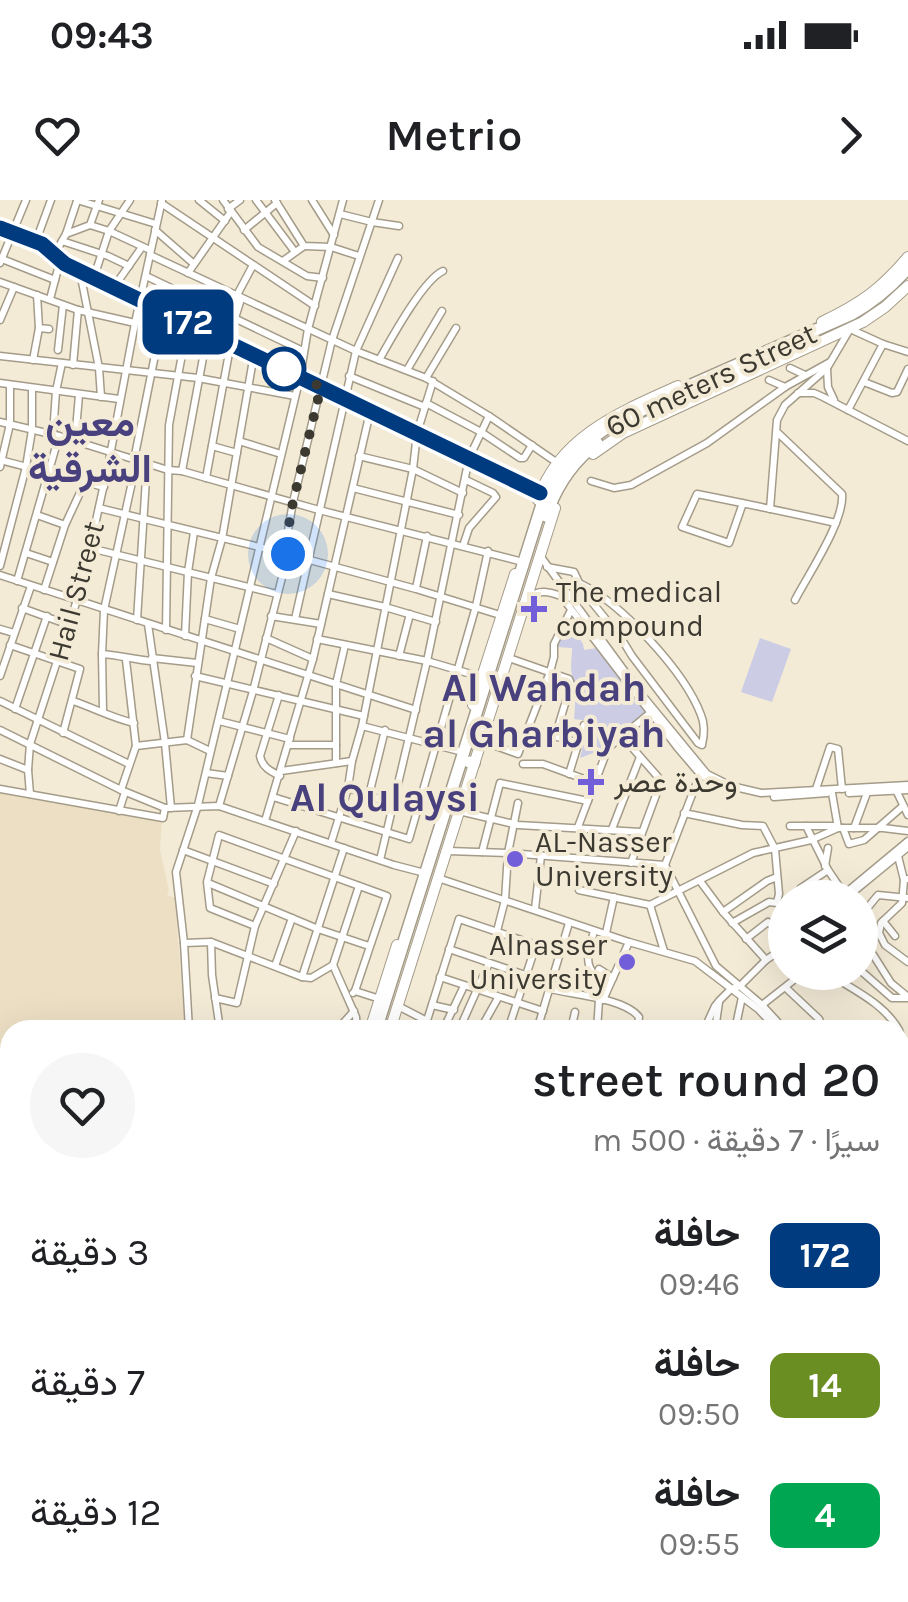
<!DOCTYPE html>
<html lang="ar">
<meta charset="utf-8">
<style>
body{margin:0;font-family:Karla,Vazirmatn,sans-serif;background:#f6f6f6;color:#202124;direction:rtl;height:100vh;display:flex;flex-direction:column;font-size:38px;white-space:nowrap}
*{box-sizing:border-box;margin:0}
p{font-size:32px;color:#757577}
.icon{flex:none;width:55px;height:55px;fill:none;stroke:currentColor;stroke-width:2;stroke-linecap:round;stroke-linejoin:round}
.map{position:relative;flex:1;overflow:hidden;direction:ltr}
.drawer{position:absolute;left:0px;top:820px;width:910px;height:582px;display:flex;flex-direction:column;background:#fff;border-radius:30px 30px 0 0;box-shadow:0 10px 40px #0002;direction:rtl}
.drawer>*{flex:none}
.badge{padding:0 20px;border-radius:15px;font-size:35px;line-height:65px}
.buttons{position:absolute;left:768px;top:680px;display:grid;gap:20px}
.buttons a{display:grid;place-items:center;width:110px;height:110px;border-radius:50%;background:#fff;box-shadow:0 10px 40px #0002;font-size:50px}
.you{position:absolute;width:50px;height:50px;margin:-25px;border:8px solid #fff;border-radius:50%;background:#1a73e8;box-shadow:0 0 0 15px #1a73e833}
.map>.badge{position:absolute;translate:-50% -50%;box-shadow:0 0 0 5px #fff}
.round{display:grid;place-items:center;flex:none;width:105px;height:105px;border-radius:52px;background:#f6f6f6}
.summary{display:flex;align-items:center;justify-content:space-between;height:170px;padding:0 30px}
h1{font-size:48px;font-weight:600;line-height:75px}
ul{padding:0;list-style:none}
li{display:flex;align-items:center;gap:30px;height:130px;padding:0 30px}
li div{flex:1}
li b{display:block;font-size:38px}
li em{font-style:normal}
li .badge{min-width:110px;font-weight:700;text-align:center}
.status{display:flex;justify-content:space-between;align-items:center;height:70px;padding:0 50px;background:#fff;direction:ltr}
.status svg{height:28px;fill:currentColor}
header{display:flex;justify-content:space-between;align-items:center;height:130px;padding:0 30px;background:#fff;font-size:45px;font-weight:600}
.map>svg:first-child{display:block}
.built{fill:#ecdfc4}
.green{fill:#cccce5}
.lines{fill:none;stroke-linecap:round;stroke-linejoin:round}
.minor-casing{stroke:#a49c89;stroke-width:9}
.major-casing{stroke:#a49c89;stroke-width:12}
.highway-casing{stroke:#a49c89;stroke-width:14}
.minor{stroke:#fff;stroke-width:6}
.major{stroke:#fff;stroke-width:10}
.highway{stroke:#fff;stroke-width:11}
.line-casing{stroke:#fff;stroke-width:22}
.line{stroke:#003b80;stroke-width:15}
.walk{stroke:#3c3931;stroke-width:10;stroke-dasharray:0 18}
.stop-dot{fill:#fff;stroke:#003b80;stroke-width:5}
.poi-dot{fill:#735ed9;stroke:#f4ebd7;stroke-width:4}
.labels{text-anchor:middle;dominant-baseline:central;stroke-width:8;stroke-linejoin:round;paint-order:stroke}
.street-label{font-size:30px;fill:#3c3931;stroke:#f4ebd7}
.poi-label{font-size:30px;fill:#3c3931;stroke:#f4ebd7;text-anchor:start}
.district-label{font-size:40px;font-weight:bold;fill:#49417e;stroke:#f4ebd7}
</style>
<div class="status"><b>09:43</b><svg viewBox="0 0 49 12"><path d="M0 12V9h3v3zM5 12V6h3v6zM10 12V3h3v9zM15 12V0h3v12zM26 1h20v11H26zM47 4h2v5h-2z"/></svg></div>
<header><svg class="icon" aria-label="forward" viewBox="0 0 24 24"><path d="M9 5l7 7-7 7"/></svg>Metrio<svg class="icon" aria-label="heart" viewBox="0 0 24 24"><path d="M12 20l-8-8c-3-5 5-10 8-4 3-6 11-1 8 4z"/></svg></header>
<div class="map">
<svg width="908" height="1402" viewBox="0 0 908 1402">
<rect width="100%" height="100%" fill="#f4ebd7"/>
<path class="built" d="M 0,590 L 162,619 L 160,650 L 169,691 L 167,695 L 175,698 L 185,830 L 10,830 L 10,1180 L 0,1186 Z"/>
<g class="green">
<path d="M 576,433 L 583,444 L 584,450 L 597,448 L 646,513 L 596,552 L 580,558 L 589,521 L 574,519 C 576,500 575,493 572,475 C 570,467 572,456 572,448 L 556,447 L 560,436 Z"/>
<path d="M 760,438 L 791,449 L 772,502 L 741,492 Z"/>
</g>
<g class="lines">
<defs>
<g id="minor">
<path d="M 77,0 L 156,24"/>
<path d="M 199,0 L 225,21"/>
<path d="M 223,0 L 258,47 L 307,76 L 323,78"/>
<path d="M 256,0 L 295,52"/>
<path d="M 275,0 L 304,46 L 331,47 L 359,56"/>
<path d="M 312,0 L 334,35"/>
<path d="M 161,3 L 315,106"/>
<path d="M 228,9 L 240,0"/>
<path d="M 340,14 L 372,22 L 399,26"/>
<path d="M 90,25 L 99,0"/>
<path d="M 0,28 L 36,41 L 65,64 L 540,293"/>
<path d="M 155,30 L 194,64"/>
<path d="M 244,30 L 277,3"/>
<path d="M 66,34 L 90,25 L 109,31 L 150,50"/>
<path d="M 36,41 L 51,0"/>
<path d="M 62,41 L 108,56 L 129,66"/>
<path d="M 54,55 L 66,34 L 77,1"/>
<path d="M 150,55 L 356,151 L 426,178 L 489,216 L 556,262"/>
<path d="M 2,59 L 55,80"/>
<path d="M 283,61 L 304,46"/>
<path d="M 0,63 L 26,0"/>
<path d="M 80,72 L 99,168 L 101,197"/>
<path d="M 188,73 L 230,13"/>
<path d="M 146,76 L 303,151"/>
<path d="M 94,77 L 109,31 L 130,0"/>
<path d="M 0,82 L 78,110 L 135,123"/>
<path d="M 114,87 L 142,47"/>
<path d="M 37,95 L 39,128 L 49,129"/>
<path d="M 236,97 L 253,65"/>
<path d="M 50,99 L 60,61"/>
<path d="M 0,120 L 14,87"/>
<path d="M 223,139 L 235,118 L 241,99"/>
<path d="M 58,150 L 63,105"/>
<path d="M 0,156 L 198,178 L 295,196"/>
<path d="M 33,160 L 39,128"/>
<path d="M 379,160 C 391,139 423,80 443,71"/>
<path d="M 73,165 L 78,110"/>
<path d="M 790,168 L 805,175"/>
<path d="M 827,169 L 828,187 L 834,200"/>
<path d="M 407,170 L 442,111"/>
<path d="M 349,176 L 425,207"/>
<path d="M 426,178 L 456,128"/>
<path d="M 769,180 L 785,187"/>
<path d="M 864,182 L 892,193 L 897,192 L 908,169"/>
<path d="M 0,183 L 119,199"/>
<path d="M 798,193 L 814,193 L 823,197 L 908,241"/>
<path d="M 426,203 L 481,232 L 520,258 L 524,258 L 532,245"/>
<path d="M 848,210 L 883,144"/>
<path d="M 0,222 L 59,236 L 168,270 L 182,271 L 319,310 L 519,361"/>
<path d="M 777,232 L 842,294 C 845,320 808,375 795,400"/>
<path d="M 53,235 L 56,191 L 62,163"/>
<path d="M 75,241 L 79,195"/>
<path d="M 239,241 L 281,254"/>
<path d="M 212,246 L 237,253"/>
<path d="M 359,256 L 413,269 L 463,293"/>
<path d="M 0,260 L 104,287"/>
<path d="M 134,260 L 164,110"/>
<path d="M 0,267 L 10,224 L 10,185"/>
<path d="M 182,271 L 208,131"/>
<path d="M 206,278 L 231,142"/>
<path d="M 591,281 L 614,288 L 631,285 L 707,243 L 785,187 L 830,162"/>
<path d="M 353,288 L 459,315"/>
<path d="M 743,303 L 729,343 L 682,327 L 697,294 C 743,303 790,313 836,323"/>
<path d="M 99,308 L 288,354 L 416,389 L 500,415"/>
<path d="M 770,309 L 777,220 L 785,205 L 827,168 L 850,129 L 883,144 L 908,152"/>
<path d="M 37,315 L 65,325"/>
<path d="M 463,346 L 469,328 L 496,297 L 493,293 L 466,280"/>
<path d="M 90,348 L 277,394"/>
<path d="M 26,353 L 53,362"/>
<path d="M 284,353 L 293,302 L 332,140 L 379,0"/>
<path d="M 541,357 L 642,495 L 707,574 L 731,586 L 761,593 L 908,585"/>
<path d="M 0,366 L 26,267 L 32,230 L 32,188"/>
<path d="M 547,367 L 574,372 L 583,391 L 621,438 L 632,456 L 698,543 L 702,545 C 704,536 705,524 701,515 C 685,472 622,404 581,384"/>
<path d="M 0,375 L 416,510"/>
<path d="M 17,381 L 59,236"/>
<path d="M 416,388 L 427,336"/>
<path d="M 44,390 L 65,325 L 85,282"/>
<path d="M 328,394 L 385,407 L 436,422"/>
<path d="M 529,397 C 539,389 550,392 561,396 L 677,547 L 700,574 L 706,578"/>
<path d="M 22,408 L 69,425"/>
<path d="M 271,416 L 321,424"/>
<path d="M 205,419 L 240,429"/>
<path d="M 295,419 L 356,151 L 398,58"/>
<path d="M 137,420 L 147,263"/>
<path d="M 148,424 L 165,543 L 171,608"/>
<path d="M 0,429 L 14,433"/>
<path d="M 166,430 L 169,225 L 188,122"/>
<path d="M 185,436 L 188,372 L 194,332"/>
<path d="M 266,438 L 313,459"/>
<path d="M 317,439 L 427,461 L 481,477"/>
<path d="M 10,445 L 80,469 L 63,533"/>
<path d="M 102,454 C 119,455 135,460 152,461"/>
<path d="M 399,456 L 410,414"/>
<path d="M 152,458 L 197,463"/>
<path d="M 509,458 L 569,479 L 571,484 L 555,537"/>
<path d="M 0,476 L 31,386"/>
<path d="M 195,476 L 364,516"/>
<path d="M 279,495 L 260,556 C 262,567 270,571 280,576"/>
<path d="M 0,501 L 129,564"/>
<path d="M 73,501 C 94,508 112,518 134,523"/>
<path d="M 15,509 L 47,416"/>
<path d="M 103,511 L 102,454 L 104,410 L 132,282 L 127,281"/>
<path d="M 219,521 L 290,539"/>
<path d="M 362,526 L 459,551"/>
<path d="M 529,529 L 579,543"/>
<path d="M 0,530 L 121,590 L 165,608 L 219,606 L 394,665 L 421,672"/>
<path d="M 622,536 L 658,577 L 659,587 L 631,663"/>
<path d="M 187,540 L 211,378 L 222,339 L 254,154"/>
<path d="M 482,541 L 518,554 L 550,472 L 554,457 L 554,444 L 571,410"/>
<path d="M 289,545 L 336,545"/>
<path d="M 136,546 L 187,540 L 210,551"/>
<path d="M 0,559 L 28,570"/>
<path d="M 336,563 L 336,484 L 345,445"/>
<path d="M 523,564 L 543,564 L 595,583"/>
<path d="M 281,571 L 352,561"/>
<path d="M 206,573 L 228,576"/>
<path d="M 569,574 L 584,525"/>
<path d="M 700,574 L 665,665 L 716,766 L 762,805 L 785,830"/>
<path d="M 349,588 L 395,605"/>
<path d="M 0,589 L 163,618 L 165,608"/>
<path d="M 816,589 L 830,547 L 838,549 L 842,589"/>
<path d="M 121,590 L 136,546 L 126,460"/>
<path d="M 896,590 L 908,615"/>
<path d="M 832,593 L 838,628 L 883,628 L 908,631"/>
<path d="M 849,593 L 908,590"/>
<path d="M 30,594 L 28,570 L 30,544 L 77,400 L 90,348 L 109,261 L 135,123 L 162,0"/>
<path d="M 369,595 L 385,530"/>
<path d="M 273,597 L 409,639 L 476,406 L 488,351"/>
<path d="M 774,597 L 827,593"/>
<path d="M 219,606 L 253,491 L 288,354"/>
<path d="M 119,611 L 125,592"/>
<path d="M 459,611 L 518,625 L 641,632"/>
<path d="M 684,613 L 742,625 L 763,626 L 775,649 L 779,694 L 777,702"/>
<path d="M 265,621 L 313,459 L 370,212"/>
<path d="M 790,626 L 836,626"/>
<path d="M 806,626 L 828,670 L 847,698"/>
<path d="M 578,627 L 608,548 L 650,513"/>
<path d="M 843,628 L 849,644 L 864,640 L 903,606"/>
<path d="M 854,628 L 867,593"/>
<path d="M 612,629 L 640,557"/>
<path d="M 908,641 L 849,690 L 847,694 L 852,693 L 908,647"/>
<path d="M 331,643 L 348,588 L 352,561 L 362,526 L 413,269 L 417,233 L 433,181"/>
<path d="M 183,650 L 274,684"/>
<path d="M 448,651 L 508,653 L 665,665"/>
<path d="M 482,652 L 500,583 L 588,601"/>
<path d="M 898,656 L 904,680 L 907,679"/>
<path d="M 380,660 L 427,461 L 469,258 L 489,216"/>
<path d="M 825,666 L 828,648"/>
<path d="M 438,678 L 629,742 L 695,761 L 758,809 L 778,830"/>
<path d="M 904,680 L 902,703 L 881,723 L 879,733 L 885,745 L 908,762"/>
<path d="M 700,681 L 723,712 L 766,760"/>
<path d="M 208,683 L 318,729 L 369,746"/>
<path d="M 579,690 L 650,705 L 753,653 L 811,640 L 838,628"/>
<path d="M 792,698 L 801,688 L 828,670"/>
<path d="M 650,705 L 664,751"/>
<path d="M 535,709 L 541,656"/>
<path d="M 723,712 L 767,681 L 777,677"/>
<path d="M 860,717 L 878,695 L 908,698"/>
<path d="M 883,721 L 895,736"/>
<path d="M 732,723 L 769,702 L 785,704"/>
<path d="M 255,726 L 210,708 L 207,682 L 219,635 L 387,696 L 355,791"/>
<path d="M 497,731 L 505,700 L 508,653 L 518,603"/>
<path d="M 594,731 C 590,747 582,763 596,776 L 599,769 L 613,778"/>
<path d="M 606,733 L 614,697"/>
<path d="M 860,734 L 891,783 L 908,797"/>
<path d="M 746,739 L 768,722 L 785,737"/>
<path d="M 211,742 L 212,775 L 220,830"/>
<path d="M 184,743 L 211,742 L 302,777 L 311,778 L 333,765 L 359,686"/>
<path d="M 449,749 L 525,775"/>
<path d="M 333,765 L 356,817 L 357,830"/>
<path d="M 275,766 L 292,718"/>
<path d="M 860,770 L 892,798 L 907,798"/>
<path d="M 826,772 C 851,789 883,802 899,830"/>
<path d="M 302,777 L 344,648"/>
<path d="M 440,777 L 543,811"/>
<path d="M 786,788 L 819,819 L 822,826 L 829,830"/>
<path d="M 550,789 C 574,795 624,798 639,817 L 638,825 L 631,829 L 620,828 L 619,830"/>
<path d="M 353,793 L 355,791 L 380,799"/>
<path d="M 215,798 L 237,803 L 255,726 L 296,631"/>
<path d="M 603,800 L 629,742"/>
<path d="M 432,805 L 454,810"/>
<path d="M 762,805 L 804,772"/>
<path d="M 398,806 L 427,821"/>
<path d="M 189,830 L 184,743 L 176,672 L 198,605 L 300,177 L 308,129 L 343,0"/>
<path d="M 337,830 L 354,811"/>
<path d="M 424,830 L 459,719 L 536,745 L 508,830"/>
<path d="M 443,830 L 464,786"/>
<path d="M 459,830 L 489,763"/>
<path d="M 480,830 L 498,798"/>
<path d="M 537,830 L 569,723"/>
<path d="M 571,830 L 575,812"/>
<path d="M 597,830 L 599,800"/>
<path d="M 704,830 L 715,806 L 719,801 L 731,789 L 740,786 L 766,760 L 785,747"/>
<path d="M 715,830 L 719,802"/>
<path d="M 735,830 L 742,797"/>
<path d="M 900,833 L 908,862"/>
<path d="M 900,870 L 908,867"/>
<path d="M 900,927 L 908,931"/>
<path d="M 900,962 L 908,967"/>
<path d="M 900,1014 L 903,1019 L 900,1024"/>
<path d="M 900,1065 L 904,1067 L 900,1075"/>
<path d="M 900,1091 L 908,1094"/>
<path d="M 900,1099 L 908,1100"/>
<path d="M 0,1359 L 10,1378"/>
<path d="M 17,1392 L 21,1402"/>
<path d="M 127,1392 L 132,1402"/>
<path d="M 469,1392 L 497,1402"/>
<path d="M 510,1392 L 524,1397 L 547,1392"/>
<path d="M 566,1392 L 585,1402"/>
<path d="M 700,1392 L 704,1402"/>
<path d="M 722,1392 L 727,1402"/>
<path d="M 872,1392 L 884,1392"/>
<path d="M 895,1392 L 908,1397"/>
<path d="M 103,1402 L 115,1392"/>
<path d="M 163,1402 L 176,1392"/>
<path d="M 255,1402 L 255,1392"/>
<path d="M 283,1402 L 285,1394 L 336,1402"/>
<path d="M 388,1402 L 389,1392"/>
<path d="M 411,1402 L 417,1392"/>
<path d="M 550,1402 L 552,1392"/>
<path d="M 639,1402 L 644,1392"/>
<path d="M 678,1402 L 682,1392"/>
</g>
<g id="major">
<path d="M 822,122 C 861,103 880,90 908,57"/>
<path d="M 593,254 L 623,233 L 863,122 L 885,107 L 908,86"/>
<path d="M 538,300 C 558,237 622,211 678,186"/>
<path d="M 473,505 L 515,374"/>
<path d="M 370,830 L 397,745"/>
<path d="M 390,830 L 555,308"/>
<path d="M 0,1192 L 10,1186"/>
<path d="M 0,1237 L 10,1280"/>
<path d="M 2,1241 L 10,1217"/>
<path d="M 0,1268 L 10,1304"/>
<path d="M 62,1392 L 68,1402"/>
</g>
<g id="highway">
<path d="M 667,206 L 773,158"/>
<path d="M 546,316 C 556,286 572,262 597,243"/>
<path d="M 469,562 L 474,563"/>
<path d="M 376,830 L 545,295 L 561,266 L 575,250 L 605,229 L 689,186 L 852,114 C 873,102 891,87 908,68"/>
<path d="M 0,1206 L 10,1200"/>
</g>
</defs>
<use href="#minor" class="minor-casing"/>
<use href="#major" class="major-casing"/>
<use href="#highway" class="highway-casing"/>
<use href="#minor" class="minor"/>
<use href="#major" class="major"/>
<use href="#highway" class="highway"/>
</g>
<g class="lines">
<defs>
<path id="line" d="M 0,28 L 42,44 L 65,64 L 540,293"/>
</defs>
<use href="#line" class="line-casing"/>
<use href="#line" class="line"/>
<path class="walk" d="M 284,169 L 276,165 L 321,187 L 293,302 L 284,353 L 288,354"/>
</g>
<circle class="stop-dot" cx="284" cy="169" r="20"/>
<g class="poi-dot">
<path d="M529 394h10v10h10v10h-10v10h-10v-10h-10v-10h10z"/>
<path d="M586 567h10v10h10v10h-10v10h-10v-10h-10v-10h10z"/>
<circle cx="515" cy="659" r="10"/>
<circle cx="627" cy="762" r="10"/>
</g>
<g class="labels">
<g class="street-label">
<text transform="translate(711 180) rotate(-25)">60 meters Street</text>
<text transform="translate(76 391) rotate(-75)">Hail Street</text>
</g>
<g class="poi-label">
<text x="556" y="392">The medical<tspan x="556" dy="34">compound</tspan></text>
<text x="614" y="582">وحدة عصر</text>
<text x="535" y="642">AL-Nasser<tspan x="535" dy="34">University</tspan></text>
<text x="607" y="745" text-anchor="end">Alnasser<tspan x="607" dy="34">University</tspan></text>
</g>
<g class="district-label">
<text x="90" y="222">معين<tspan x="90" dy="46">الشرقية</tspan></text>
<text x="544" y="487">Al Wahdah<tspan x="544" dy="46">al Gharbiyah</tspan></text>
<text x="385" y="597">Al Qulaysi</text>
</g>
</g>
</svg>
<div class="buttons">
<a><svg class="icon" aria-label="layers" viewBox="0 0 24 24"><path d="M12 4l9 5-9 5-9-5zM3 14l9 5 9-5"/></svg></a>
</div>
<div class="you" style="left:288px;top:354px"></div>
<b class="badge" style="left:188px;top:122px;background:#003b80;color:#fff">172</b>
<section class="drawer">
<div class="summary"><div><h1>20 street round</h1><p>سيرًا · 7 دقيقة · 500 m</p></div><a class="round"><svg class="icon" aria-label="heart" viewBox="0 0 24 24"><path d="M12 20l-8-8c-3-5 5-10 8-4 3-6 11-1 8 4z"/></svg></a></div>
<ul>
<li><span class="badge" style="background:#003b80;color:#fff">172</span><div><b>حافلة</b><p>09:46</p></div><em>3 دقيقة</em></li>
<li><span class="badge" style="background:#6b8e23;color:#fff">14</span><div><b>حافلة</b><p>09:50</p></div><em>7 دقيقة</em></li>
<li><span class="badge" style="background:#00a651;color:#fff">4</span><div><b>حافلة</b><p>09:55</p></div><em>12 دقيقة</em></li>
</ul>
</section>
</div>
